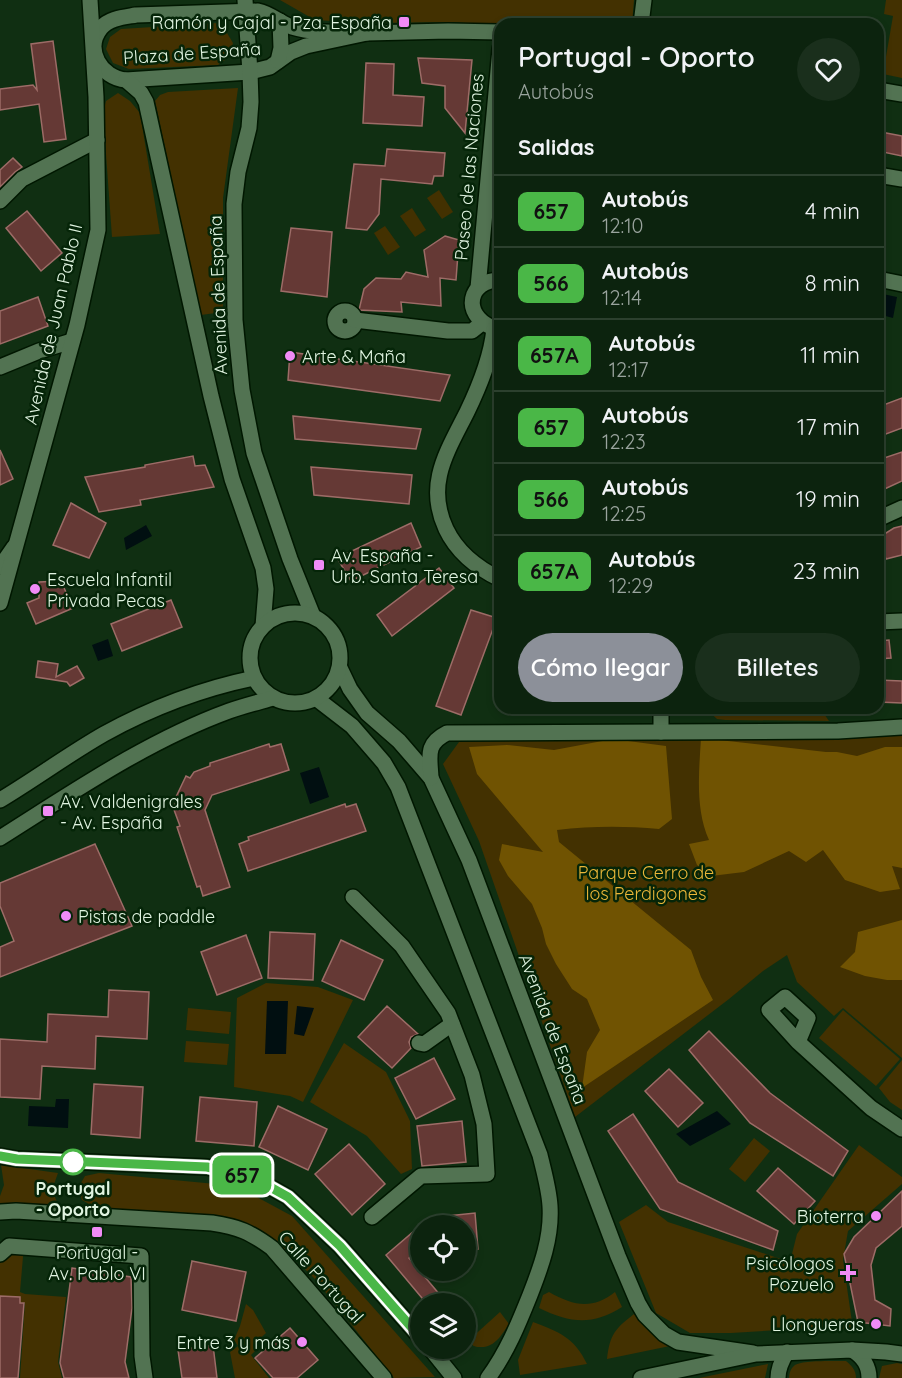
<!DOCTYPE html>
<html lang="es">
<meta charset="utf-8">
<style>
body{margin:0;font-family:Quicksand,sans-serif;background:#1a2f1c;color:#f1f3f6;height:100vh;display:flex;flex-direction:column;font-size:22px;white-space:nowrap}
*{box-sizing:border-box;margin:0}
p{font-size:20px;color:#9aa49e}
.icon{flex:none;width:33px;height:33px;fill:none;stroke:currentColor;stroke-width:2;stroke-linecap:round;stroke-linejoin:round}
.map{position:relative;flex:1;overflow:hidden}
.details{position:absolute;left:494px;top:18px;width:390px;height:696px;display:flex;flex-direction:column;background:#0c230e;border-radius:18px;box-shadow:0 3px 9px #0003,0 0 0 2px #2c402e}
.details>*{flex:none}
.badge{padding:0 12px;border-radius:9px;font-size:21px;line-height:39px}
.fabs{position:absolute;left:410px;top:1215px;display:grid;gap:12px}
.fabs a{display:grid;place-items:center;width:66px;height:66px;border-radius:50%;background:#0c230e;box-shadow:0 3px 9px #0003,0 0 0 2px #2c402e;font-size:30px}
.map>.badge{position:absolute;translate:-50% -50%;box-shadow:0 0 0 3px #fff}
h2{padding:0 24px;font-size:22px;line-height:54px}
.round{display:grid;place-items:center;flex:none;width:63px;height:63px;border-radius:32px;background:#1a2f1c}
.headline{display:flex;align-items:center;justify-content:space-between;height:102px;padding:0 24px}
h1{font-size:28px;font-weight:600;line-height:45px}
.button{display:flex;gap:12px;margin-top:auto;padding:12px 24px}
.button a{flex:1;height:69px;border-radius:36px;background:#8c9099;color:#fff;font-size:24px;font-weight:600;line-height:69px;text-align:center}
.button a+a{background:#1a2f1c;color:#f1f3f6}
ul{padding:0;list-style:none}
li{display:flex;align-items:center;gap:18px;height:72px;padding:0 24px;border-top:2px solid #2c402e}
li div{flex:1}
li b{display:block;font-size:22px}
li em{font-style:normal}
li .badge{min-width:66px;font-weight:700;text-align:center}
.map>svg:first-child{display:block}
.green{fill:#433101}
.forest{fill:#705302}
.water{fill:#010f11}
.building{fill:#653935;stroke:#9d6c67;stroke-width:1.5}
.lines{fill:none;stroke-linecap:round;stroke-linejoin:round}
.minor-casing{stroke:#001700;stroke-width:18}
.tertiary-casing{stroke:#001700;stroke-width:18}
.secondary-casing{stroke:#001700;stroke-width:18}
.minor{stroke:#527352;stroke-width:15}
.tertiary{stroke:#527352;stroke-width:15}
.secondary{stroke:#527352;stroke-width:15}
.line-casing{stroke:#fff;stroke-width:14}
.line{stroke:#4ab747;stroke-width:9}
.poi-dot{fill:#f08bf6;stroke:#052508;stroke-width:2}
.stop-dot{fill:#fff;stroke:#4ab747;stroke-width:3}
.labels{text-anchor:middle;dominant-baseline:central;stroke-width:5;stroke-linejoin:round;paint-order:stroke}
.poi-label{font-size:18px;fill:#e1f4e1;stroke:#052508;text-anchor:end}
.street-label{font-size:18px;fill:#e1f4e1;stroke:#052508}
.park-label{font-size:18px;fill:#eab639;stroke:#052508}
.stop-label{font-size:18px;font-weight:bold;fill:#e1f4e1;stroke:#052508}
</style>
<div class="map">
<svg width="902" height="1378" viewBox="0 0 902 1378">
<rect width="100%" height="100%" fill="#102f12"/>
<g class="green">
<path d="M 280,0 L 634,0 L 632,24 L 500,24 L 499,26 L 454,22 L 367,23 L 315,20 Z"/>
<path d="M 886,0 L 902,0 L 902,78 L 883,74 L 893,16 L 884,14 Z"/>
<path d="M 217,23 L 227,33 L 233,43 L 229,57 L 218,65 L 129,69 L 113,63 L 106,49 L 110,37 L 121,29 Z"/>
<path d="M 238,88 L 223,198 L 223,312 L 201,315 L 155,101 L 160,95 L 168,92 Z"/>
<path d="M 118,93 L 130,101 L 140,113 L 160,234 L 112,237 L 103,113 L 106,101 Z"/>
<path d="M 439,190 L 453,212 L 442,219 L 427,198 Z"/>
<path d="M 412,208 L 426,230 L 415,237 L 400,216 Z"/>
<path d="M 385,226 L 400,247 L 388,255 L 374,233 Z"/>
<path d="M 705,708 L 820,708 L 829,721 L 725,720 L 717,719 Z"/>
<path d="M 902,731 L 902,1058 L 843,1008 L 834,1016 L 797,982 L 787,955 L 763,971 L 729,999 L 575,1117 L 479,841 L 443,764 L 459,742 L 827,735 Z"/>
<path d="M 266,983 L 318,987 L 353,1000 L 303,1102 L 290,1096 L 234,1087 L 237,998 Z"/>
<path d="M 188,1008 L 231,1012 L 229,1034 L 186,1030 Z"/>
<path d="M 843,1010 L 900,1059 L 876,1086 L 819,1038 Z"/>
<path d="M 186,1041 L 229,1044 L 227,1065 L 184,1062 Z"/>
<path d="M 344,1043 L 386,1072 L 410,1121 L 412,1169 L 401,1174 L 367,1136 L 310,1102 Z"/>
<path d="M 902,1060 L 902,1110 L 890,1102 L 879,1088 Z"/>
<path d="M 754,1138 L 770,1151 L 745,1182 L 729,1169 Z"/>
<path d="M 859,1145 L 902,1177 L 902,1184 L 848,1231 L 843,1260 L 853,1329 L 795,1329 L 731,1333 L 690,1333 L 656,1313 L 619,1222 L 646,1205 L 668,1222 L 790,1262 L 797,1234 Z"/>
<path d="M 1,1165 L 58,1173 L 52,1190 L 60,1209 L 0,1206 L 0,1196 L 4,1185 Z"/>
<path d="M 99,1173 L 216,1184 L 253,1195 L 292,1216 L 435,1377 L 394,1378 L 315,1279 L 282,1247 L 257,1229 L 227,1217 L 98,1209 L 82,1200 L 78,1188 L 85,1176 Z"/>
<path d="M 0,1242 L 24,1245 L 20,1292 L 25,1294 L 66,1297 L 58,1362 L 62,1378 L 20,1378 L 25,1303 L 0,1300 Z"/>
<path d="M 549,1292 C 574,1306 592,1310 615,1292 L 622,1307 C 592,1326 570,1323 539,1308 L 543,1295 Z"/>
<path d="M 246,1304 L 253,1310 L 266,1333 L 253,1345 L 256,1350 L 251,1355 L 269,1378 L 235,1378 L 230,1352 L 238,1346 L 234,1340 L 240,1326 Z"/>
<path d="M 500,1312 L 509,1324 C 502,1334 495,1348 480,1347 C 474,1347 472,1346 469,1340 Z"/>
<path d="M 634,1314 C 644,1328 656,1338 670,1346 L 607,1359 C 610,1334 615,1329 634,1314 Z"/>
<path d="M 533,1322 C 559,1332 574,1337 587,1364 L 520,1375 L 518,1360 Z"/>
<path d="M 846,1361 C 852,1366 856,1370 856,1378 L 789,1378 C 789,1373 791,1368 795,1365 C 802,1360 835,1361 846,1361 Z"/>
<path d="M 897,1363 L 902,1364 L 902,1378 L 879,1378 L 882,1366 Z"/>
<path d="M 768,1364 L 765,1378 L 699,1378 Z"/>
</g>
<g class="forest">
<path d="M 701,738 L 826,752 L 837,752 L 857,756 L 885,747 L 902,747 L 902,868 L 892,866 L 900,889 L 880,892 L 845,880 L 823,850 L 806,862 L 789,851 L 744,872 L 711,876 L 697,865 L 689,844 L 709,840 C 695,808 699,772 701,738 Z"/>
<path d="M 613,739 L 666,746 L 672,819 L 659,829 C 625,826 591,826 557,830 L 559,842 L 691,950 L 701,977 L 713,1000 L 582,1088 L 587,1052 L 600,1030 L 587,999 L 572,989 L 556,964 L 546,944 L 542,928 L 532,904 L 508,876 L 499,860 L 502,844 L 543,852 L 477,774 L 469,747 L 507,745 L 554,750 Z"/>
<path d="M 902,920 L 902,980 L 887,980 L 865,976 L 840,967 L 855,952 L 858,932 Z"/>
</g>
<g class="water">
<path d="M 878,293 L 897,297 L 893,318 L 878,314 Z"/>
<path d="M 146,525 L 152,536 L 126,550 L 124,538 Z"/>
<path d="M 108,639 L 113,656 L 98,661 L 92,645 Z"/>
<path d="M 319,767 L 329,797 L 310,804 L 300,773 Z"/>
<path d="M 267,1001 L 288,1001 L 286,1054 L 265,1054 Z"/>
<path d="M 297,1006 L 314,1008 L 304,1036 L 294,1034 Z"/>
<path d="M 56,1099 L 69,1099 L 68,1128 L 28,1126 L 29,1106 L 55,1107 Z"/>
<path d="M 717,1111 L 731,1124 L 690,1146 L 676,1134 Z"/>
</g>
<g class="building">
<path d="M 53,41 L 66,139 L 44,142 L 39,104 L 0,110 L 0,89 L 33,85 L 37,90 L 31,44 Z"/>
<path d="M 418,58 L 472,60 L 465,133 L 445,108 L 445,86 L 422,83 Z"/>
<path d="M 366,63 L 394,64 L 393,95 L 424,97 L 422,126 L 363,123 Z"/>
<path d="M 881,132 L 902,136 L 902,156 L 878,151 Z"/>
<path d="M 387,149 L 445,153 L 443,176 L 434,176 L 432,184 L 381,179 L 379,214 L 367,230 L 346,228 L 354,164 L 385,166 Z"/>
<path d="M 13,158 L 22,167 L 15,172 L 0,187 L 0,170 Z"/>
<path d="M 27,211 L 62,253 L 41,271 L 6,228 Z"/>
<path d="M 291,228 L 332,232 L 327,297 L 281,291 Z"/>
<path d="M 445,236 L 459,240 L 456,280 L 440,278 L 441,306 L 401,302 L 402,312 L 359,310 L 364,289 L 376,278 L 401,279 L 406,272 L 428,277 L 424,250 Z"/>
<path d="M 38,297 L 48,326 L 0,344 L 0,311 Z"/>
<path d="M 290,352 L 450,375 L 440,401 L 288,380 Z"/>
<path d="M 902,398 L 902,428 L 878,437 L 878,407 Z"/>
<path d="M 293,416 L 421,429 L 416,449 L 295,439 Z"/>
<path d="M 0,450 L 13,479 L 0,485 Z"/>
<path d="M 902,452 L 902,481 L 878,492 L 878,460 Z"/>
<path d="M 193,456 L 195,466 L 205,465 L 214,487 L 140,500 L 141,505 L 99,512 L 85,477 L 145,467 L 145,465 Z"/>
<path d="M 311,467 L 412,475 L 409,504 L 314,495 Z"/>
<path d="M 71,503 L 106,523 L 89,558 L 53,545 Z"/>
<path d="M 411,523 L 421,547 L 351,581 L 337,558 Z"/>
<path d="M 902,526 L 902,555 L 886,559 L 884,552 L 878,553 L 878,538 L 894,528 Z"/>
<path d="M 439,568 L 454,588 L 392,636 L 377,615 Z"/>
<path d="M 61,581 L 73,608 L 36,624 L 27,603 L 39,598 L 39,582 Z"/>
<path d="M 171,600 L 182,627 L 122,651 L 111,624 Z"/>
<path d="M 471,610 L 497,618 L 461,715 L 436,706 Z"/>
<path d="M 889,640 L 891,658 L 878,659 L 878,641 Z"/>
<path d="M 38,661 L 58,664 L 56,677 L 77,666 L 84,678 L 70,686 L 67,682 L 36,677 Z"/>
<path d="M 878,680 L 902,681 L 902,703 L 878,702 Z"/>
<path d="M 269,744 L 270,747 L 281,744 L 289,770 L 212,795 L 205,810 L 230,887 L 203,896 L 200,886 L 197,887 L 177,827 L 180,826 L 173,807 L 177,801 L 175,799 L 186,776 L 190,778 L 194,772 L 210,766 L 210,763 Z"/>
<path d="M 345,804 L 346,807 L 356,804 L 366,831 L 248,871 L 239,844 L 249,840 L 248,837 Z"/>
<path d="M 95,844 L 132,926 L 0,977 L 0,947 L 14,941 L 0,906 L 0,883 Z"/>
<path d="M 270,932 L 315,934 L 313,980 L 268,978 Z"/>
<path d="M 246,935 L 262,978 L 217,995 L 201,952 Z"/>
<path d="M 341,940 L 383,960 L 364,1000 L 322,981 Z"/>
<path d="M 109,990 L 149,992 L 147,1039 L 96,1036 L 95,1069 L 42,1066 L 40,1099 L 0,1097 L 0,1039 L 47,1042 L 48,1014 L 108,1017 Z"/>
<path d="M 387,1006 L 418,1034 L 411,1037 L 409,1042 L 411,1048 L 392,1068 L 358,1037 Z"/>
<path d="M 709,1031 L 770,1093 L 848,1151 L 833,1176 L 750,1123 L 689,1050 Z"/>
<path d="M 434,1058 L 455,1099 L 416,1119 L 395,1078 Z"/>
<path d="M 669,1069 L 703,1103 L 678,1127 L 645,1091 Z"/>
<path d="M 94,1084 L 143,1087 L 140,1138 L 91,1134 Z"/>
<path d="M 200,1097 L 257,1102 L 254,1146 L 196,1141 Z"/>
<path d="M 278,1106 L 327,1129 L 308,1170 L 259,1147 Z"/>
<path d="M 633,1114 L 678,1182 L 778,1231 L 773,1250 L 660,1209 L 608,1131 Z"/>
<path d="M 462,1121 L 466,1162 L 422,1166 L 417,1126 Z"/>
<path d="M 349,1144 L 385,1184 L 352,1215 L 315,1174 Z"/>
<path d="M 778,1168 L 815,1201 L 794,1224 L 757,1191 Z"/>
<path d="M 902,1191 L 902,1226 L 876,1248 L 871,1265 L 875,1300 L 891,1309 L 890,1326 L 858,1322 L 844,1254 L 854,1237 Z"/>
<path d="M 475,1213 L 478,1249 L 465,1251 L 465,1226 L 428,1226 L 428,1218 Z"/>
<path d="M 420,1226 L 420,1249 L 409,1258 L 440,1295 L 430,1304 L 427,1304 L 386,1255 Z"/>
<path d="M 192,1261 L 246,1272 L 236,1321 L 182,1310 Z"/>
<path d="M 72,1268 L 131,1277 L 132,1308 L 125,1362 L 129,1378 L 64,1378 L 60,1363 Z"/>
<path d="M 0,1296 L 20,1297 L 20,1303 L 24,1303 L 18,1378 L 0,1378 Z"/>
<path d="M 290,1328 L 318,1360 L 297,1378 L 273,1378 L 255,1358 Z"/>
<path d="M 213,1345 L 217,1378 L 182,1378 L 178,1350 Z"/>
</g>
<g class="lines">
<defs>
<g id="minor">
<path d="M 258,11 C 272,14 279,23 292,27 C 316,34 342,32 367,33 L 306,46 L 291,52 L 270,67 L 250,72 L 126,80 C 101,78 84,49 101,28 C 109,18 125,17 136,15 Z"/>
<path d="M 641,24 L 644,0"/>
<path d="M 278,61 L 281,48 L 280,21"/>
<path d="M 126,80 L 141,93 L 146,102 L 211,396 L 232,479 L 263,568 L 266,589 L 263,626"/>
<path d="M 878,175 L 902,179"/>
<path d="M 0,201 L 22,179 L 97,140"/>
<path d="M 878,279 L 902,284"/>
<path d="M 478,288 L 500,49"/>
<circle cx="345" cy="321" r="10"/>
<path d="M 355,320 L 448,331 L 472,331 L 482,323"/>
<path d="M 491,327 C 462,314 468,280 500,280"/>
<path d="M 494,329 C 491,358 480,385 467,412 C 447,452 425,484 446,529 C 457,552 477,568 500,579"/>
<path d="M 0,367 L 39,351 L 72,341"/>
<path d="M 878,519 L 902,508"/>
<path d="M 878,622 L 902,621"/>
<path d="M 340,668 L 350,689 L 367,713 L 399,741 L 431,778 L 469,860 L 618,1256 L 638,1303 L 645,1315 L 664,1334 L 678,1342 L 753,1353"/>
<path d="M 317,699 L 352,726 L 384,763 L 398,787 L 540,1155 C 544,1172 549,1189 550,1206 C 552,1237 541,1267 530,1295 C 518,1325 507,1352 488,1378"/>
<path d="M 661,708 L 661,732"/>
<path d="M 431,778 C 430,756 425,744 447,733 L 838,731 L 902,727"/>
<path d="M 0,800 C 35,779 69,754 104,734 C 151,708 201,689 254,678"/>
<path d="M 353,897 L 402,946 L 448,1013 L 472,1075 L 484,1124 L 487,1174 L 421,1176 L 372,1217"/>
<path d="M 798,1042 L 808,1018 L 785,997 L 769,1010 L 798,1042 L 871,1108 L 902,1129"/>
<path d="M 419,1043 L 424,1044 L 452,1024"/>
<path d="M 0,1254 L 9,1246 L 141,1256 L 142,1356 L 145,1378"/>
<path d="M 852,1350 C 863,1357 869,1365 869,1378"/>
<path d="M 778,1378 C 778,1368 782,1360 787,1352"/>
</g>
<g id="tertiary">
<path d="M 367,33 L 448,31 L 500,32"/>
<path d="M 878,90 L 902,94"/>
<path d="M 0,567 L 14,547"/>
<path d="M 0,1156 L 17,1159 L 207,1167 L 238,1174 L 263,1183 L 288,1197 L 340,1246 L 420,1337"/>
<path d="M 0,1212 L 16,1211 L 212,1223 C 239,1227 250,1232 272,1248 L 384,1378"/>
<path d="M 430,1348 L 454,1378"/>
<path d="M 641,1378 L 756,1354 L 852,1350 L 886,1352 L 902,1354"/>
</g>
<g id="secondary">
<path d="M 245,0 L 250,72 L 251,102 L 249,128 L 238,172 L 234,204 L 235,320 L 242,390 L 254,453 L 290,559 L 313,616"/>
<path d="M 0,603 L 77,325 L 98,230 L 96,97 L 90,0"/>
<circle cx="295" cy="658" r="45"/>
<path d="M 0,838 C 73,792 147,741 229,711 C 243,706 259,702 273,698"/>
</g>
</defs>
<use href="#minor" class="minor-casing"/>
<use href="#tertiary" class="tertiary-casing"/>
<use href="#secondary" class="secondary-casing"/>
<use href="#minor" class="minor"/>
<use href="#tertiary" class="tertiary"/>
<use href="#secondary" class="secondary"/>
</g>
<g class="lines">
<defs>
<path id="line" d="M 0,1156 L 17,1159 L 207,1167 L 238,1174 L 263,1183 L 288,1197 L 340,1246 L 420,1337"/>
</defs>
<use href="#line" class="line-casing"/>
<use href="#line" class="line"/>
</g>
<g class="poi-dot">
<rect x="398" y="16" width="12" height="12" rx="3"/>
<circle cx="290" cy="356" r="6"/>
<rect x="313" y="559" width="12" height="12" rx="3"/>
<circle cx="35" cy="589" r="6"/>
<rect x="42" y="805" width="12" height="12" rx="3"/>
<circle cx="66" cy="916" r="6"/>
<circle cx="876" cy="1216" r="6"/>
<rect x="91" y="1226" width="12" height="12" rx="3"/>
<path d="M845 1264h6v6h6v6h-6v6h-6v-6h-6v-6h6z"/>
<circle cx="876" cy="1324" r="6"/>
<circle cx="302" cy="1342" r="6"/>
</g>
<circle class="stop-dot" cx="73" cy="1162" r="12"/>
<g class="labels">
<g class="poi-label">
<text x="392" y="22">Ramón y Cajal - Pza. España</text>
<text x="302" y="356" text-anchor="start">Arte &amp; Maña</text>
<text x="331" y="555" text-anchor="start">Av. España -<tspan x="331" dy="21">Urb. Santa Teresa</tspan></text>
<text x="47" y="579" text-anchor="start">Escuela Infantil<tspan x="47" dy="21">Privada Pecas</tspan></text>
<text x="60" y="801" text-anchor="start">Av. Valdenigrales<tspan x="60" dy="21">- Av. España</tspan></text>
<text x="78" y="916" text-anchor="start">Pistas de paddle</text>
<text x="864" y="1216">Bioterra</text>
<text x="97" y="1252" text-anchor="middle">Portugal -<tspan x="97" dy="21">Av. Pablo VI</tspan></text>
<text x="834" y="1263">Psicólogos<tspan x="834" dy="21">Pozuelo</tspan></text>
<text x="864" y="1324">Llongueras</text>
<text x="290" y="1342">Entre 3 y más</text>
</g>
<g class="street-label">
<text transform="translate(192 53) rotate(-4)">Plaza de España</text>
<text transform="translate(469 167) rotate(-85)">Paseo de las Naciones</text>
<text transform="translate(218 295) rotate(-92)">Avenida de España</text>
<text transform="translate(53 324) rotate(-77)">Avenida de Juan Pablo II</text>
<text transform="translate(553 1029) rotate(69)">Avenida de España</text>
<text transform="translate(321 1277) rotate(48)">Calle Portugal</text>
</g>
<g class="park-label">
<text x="646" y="872">Parque Cerro de<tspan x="646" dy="21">los Perdigones</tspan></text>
</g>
<g class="stop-label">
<text x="73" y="1188">Portugal<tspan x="73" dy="21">- Oporto</tspan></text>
</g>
</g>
</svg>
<div class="fabs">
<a><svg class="icon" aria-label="locate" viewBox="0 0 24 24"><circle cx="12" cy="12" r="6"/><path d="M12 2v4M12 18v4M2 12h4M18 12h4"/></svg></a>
<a><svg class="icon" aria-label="layers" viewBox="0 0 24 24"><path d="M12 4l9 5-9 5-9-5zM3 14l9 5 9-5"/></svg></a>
</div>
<b class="badge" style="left:242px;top:1175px;background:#4ab747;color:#111">657</b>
<section class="details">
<div class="headline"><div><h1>Portugal - Oporto</h1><p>Autobús</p></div><a class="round"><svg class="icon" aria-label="heart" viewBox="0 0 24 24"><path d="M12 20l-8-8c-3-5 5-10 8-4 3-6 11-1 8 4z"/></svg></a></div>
<h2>Salidas</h2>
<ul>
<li><span class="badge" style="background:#4ab747;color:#111">657</span><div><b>Autobús</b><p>12:10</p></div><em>4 min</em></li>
<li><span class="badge" style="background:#4ab747;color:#111">566</span><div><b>Autobús</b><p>12:14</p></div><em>8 min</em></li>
<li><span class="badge" style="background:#4ab747;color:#111">657A</span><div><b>Autobús</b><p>12:17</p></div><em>11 min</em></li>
<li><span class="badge" style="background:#4ab747;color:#111">657</span><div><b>Autobús</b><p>12:23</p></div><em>17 min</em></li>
<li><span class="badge" style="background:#4ab747;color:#111">566</span><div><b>Autobús</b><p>12:25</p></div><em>19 min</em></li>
<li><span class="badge" style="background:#4ab747;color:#111">657A</span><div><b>Autobús</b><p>12:29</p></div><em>23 min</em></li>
</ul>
<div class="button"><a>Cómo llegar</a><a>Billetes</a></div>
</section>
</div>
